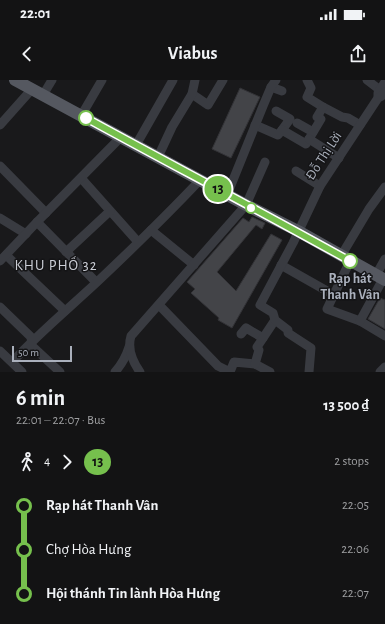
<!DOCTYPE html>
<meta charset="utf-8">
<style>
body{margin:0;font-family:"Alegreya Sans",sans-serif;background:#1c1c1d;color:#f1f3f6;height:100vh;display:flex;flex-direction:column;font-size:15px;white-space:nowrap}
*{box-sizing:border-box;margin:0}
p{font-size:13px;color:#9d9ea0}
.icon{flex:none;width:22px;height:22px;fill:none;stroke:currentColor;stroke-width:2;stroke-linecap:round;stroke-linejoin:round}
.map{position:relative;height:292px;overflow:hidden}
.side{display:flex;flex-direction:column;background:#131314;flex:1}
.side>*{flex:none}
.badge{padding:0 8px;border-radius:13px;font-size:14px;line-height:26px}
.scale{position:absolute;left:12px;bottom:10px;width:60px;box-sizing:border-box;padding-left:4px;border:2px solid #aab0bc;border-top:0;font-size:11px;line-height:14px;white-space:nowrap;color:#aab0bc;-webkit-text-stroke:3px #141416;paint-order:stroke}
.map>.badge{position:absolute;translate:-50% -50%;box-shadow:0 0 0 2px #fff}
.legs{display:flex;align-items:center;gap:6px;height:44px;padding:0 16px;font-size:13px}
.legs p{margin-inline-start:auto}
.summary{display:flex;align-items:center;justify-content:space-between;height:68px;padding:0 16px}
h1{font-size:22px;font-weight:700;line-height:30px}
ul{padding:0 16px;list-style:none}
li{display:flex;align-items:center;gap:14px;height:44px;font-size:15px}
li i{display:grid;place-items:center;width:6px;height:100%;margin:0 5px;background:currentColor}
li i::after{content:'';width:10px;height:10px;margin:-5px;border:3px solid;border-radius:50%;background:#131314}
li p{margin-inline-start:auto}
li:first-child i{background:linear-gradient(#0000 50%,currentColor 0)}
li:last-child i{background:linear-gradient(currentColor 50%,#0000 0)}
.status{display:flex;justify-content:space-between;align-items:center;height:28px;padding:0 20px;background:#131314;direction:ltr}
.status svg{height:11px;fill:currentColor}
header{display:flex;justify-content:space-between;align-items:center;height:52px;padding:0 16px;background:#131314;font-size:18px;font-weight:700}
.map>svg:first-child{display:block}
.building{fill:#434448;stroke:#333337}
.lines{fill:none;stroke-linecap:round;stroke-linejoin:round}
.minor{stroke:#393b41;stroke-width:9}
.major{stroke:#555860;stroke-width:12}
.line-1-casing{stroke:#fff;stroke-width:9}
.line-1{stroke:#76c04d;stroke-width:6}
.stop-1-dot{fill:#fff;stroke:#76c04d;stroke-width:2}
.labels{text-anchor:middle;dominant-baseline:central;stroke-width:3;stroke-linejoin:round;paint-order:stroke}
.street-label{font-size:14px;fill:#aab0bc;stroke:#141416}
.stop-label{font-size:14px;font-weight:bold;fill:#aab0bc;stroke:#141416}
.neighbourhood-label{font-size:15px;letter-spacing:1px;fill:#cccfd7;stroke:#141416}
</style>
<div class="status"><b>22:01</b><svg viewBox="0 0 49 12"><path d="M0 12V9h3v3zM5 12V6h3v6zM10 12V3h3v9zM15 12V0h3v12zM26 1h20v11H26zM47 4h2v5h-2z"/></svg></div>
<header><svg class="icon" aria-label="back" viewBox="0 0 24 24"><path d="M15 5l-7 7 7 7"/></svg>Viabus<svg class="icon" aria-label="share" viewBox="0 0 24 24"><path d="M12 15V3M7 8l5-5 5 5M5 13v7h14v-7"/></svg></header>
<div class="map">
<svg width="385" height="292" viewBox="0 0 385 292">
<rect width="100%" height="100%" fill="#19191b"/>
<g class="building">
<path d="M 240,8 L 260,17 L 231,78 L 212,69 Z"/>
<path d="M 252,137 L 265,143 L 262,149 L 256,145 L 217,192 L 236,211 L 271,154 L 282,160 L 232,248 L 218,240 L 219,238 L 191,213 L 195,209 L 187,202 L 243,138 L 249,142 Z"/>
<path d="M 380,218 L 385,220 L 385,249 L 368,239 Z"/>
</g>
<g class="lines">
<g class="minor">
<path d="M 307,0 L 311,8 L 307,17 L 323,27 L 342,37 L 348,38 L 360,45"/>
<path d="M 367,0 L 380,10"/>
<path d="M 271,7 L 282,11"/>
<path d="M 192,14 L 208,25 L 223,0"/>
<path d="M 43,15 L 52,0"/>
<path d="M 378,16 L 378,13 L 385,2"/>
<path d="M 276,31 L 290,39 L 282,50"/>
<path d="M 81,36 L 102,0"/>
<path d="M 297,43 L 313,52"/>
<path d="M 0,45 L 32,9"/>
<path d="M 255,45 L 278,55 L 282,50 L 306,64 L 321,39 L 317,37 L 323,27"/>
<path d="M 309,59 L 339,78"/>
<path d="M 136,65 L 173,0"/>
<path d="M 158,77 L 172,47 L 192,14 L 195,0"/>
<path d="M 0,86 L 46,133"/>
<path d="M 296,91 L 320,106"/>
<path d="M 81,98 L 138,162"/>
<path d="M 227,115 L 263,26 L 271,7 L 276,0"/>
<path d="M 0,138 L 26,154"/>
<path d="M 37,142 L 96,202"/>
<path d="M 151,150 L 194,185"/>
<path d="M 66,172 L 110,131"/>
<path d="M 6,175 L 65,231"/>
<path d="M 341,176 L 369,129 L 385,107"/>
<path d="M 0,181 L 37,142 L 121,57"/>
<path d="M 350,181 L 327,229 L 360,241 L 385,256"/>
<path d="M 281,185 L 334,215"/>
<path d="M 376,195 L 385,179"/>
<path d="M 159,225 L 218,286 L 230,292 L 234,282 L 255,284 L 270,292"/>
<path d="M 0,227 L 31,257 L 32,266 L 60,292"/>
<path d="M 360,241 L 383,199"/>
<path d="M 241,254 L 246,248 L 263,258"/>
<path d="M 0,271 L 22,292"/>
<path d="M 12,282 C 38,254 68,229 96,203 C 132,169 167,135 200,100"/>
<path d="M 255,284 L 259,270 L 257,267 L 275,240"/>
<path d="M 115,292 C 122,284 126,277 129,267"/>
<path d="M 140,292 C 133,282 127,269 131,256 L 246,125 L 265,82"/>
<path d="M 309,292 L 311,268 L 288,253 L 288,250 L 275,240 L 273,233 L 260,225 L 293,163 L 320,106 L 378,18 L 382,16 L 385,12"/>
<path d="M 380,292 L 385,287"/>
</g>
<path class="major" d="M 15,0 L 246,125 L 298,151 L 385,200"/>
</g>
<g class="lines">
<defs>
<path id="line-1" d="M 86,38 C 174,86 262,132 350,181"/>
</defs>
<use href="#line-1" class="line-1-casing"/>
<use href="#line-1" class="line-1"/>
</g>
<g class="stop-1-dot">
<circle cx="86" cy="38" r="7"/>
<circle cx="251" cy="128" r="5"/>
<circle cx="350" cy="181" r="7"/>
</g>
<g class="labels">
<g class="street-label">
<text transform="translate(324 76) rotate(-57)">Đỗ Thị Lời</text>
</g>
<g class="stop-label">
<text x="350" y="199">Rạp hát<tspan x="350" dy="16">Thanh Vân</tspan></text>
</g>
<g class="neighbourhood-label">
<text x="56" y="185">KHU PHỐ 32</text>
</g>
</g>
</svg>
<div class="scale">50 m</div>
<b class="badge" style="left:218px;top:109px;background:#76c04d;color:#111">13</b>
</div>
<section class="side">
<div class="summary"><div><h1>6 min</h1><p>22:01 – 22:07 · Bus</p></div><b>13 500 ₫</b></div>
<div class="legs"><svg class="icon" aria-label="walk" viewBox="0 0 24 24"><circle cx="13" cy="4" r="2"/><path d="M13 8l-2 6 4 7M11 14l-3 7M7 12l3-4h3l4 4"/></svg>4<svg class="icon" aria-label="forward" viewBox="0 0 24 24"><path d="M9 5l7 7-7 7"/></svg><b class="badge" style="background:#76c04d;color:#111">13</b><p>2 stops</p></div>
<ul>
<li><i style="color:#76c04d"></i><b>Rạp hát Thanh Vân</b><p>22:05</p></li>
<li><i style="color:#76c04d"></i><span>Chợ Hòa Hưng</span><p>22:06</p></li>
<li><i style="color:#76c04d"></i><b>Hội thánh Tin lành Hòa Hưng</b><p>22:07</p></li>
</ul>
</section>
